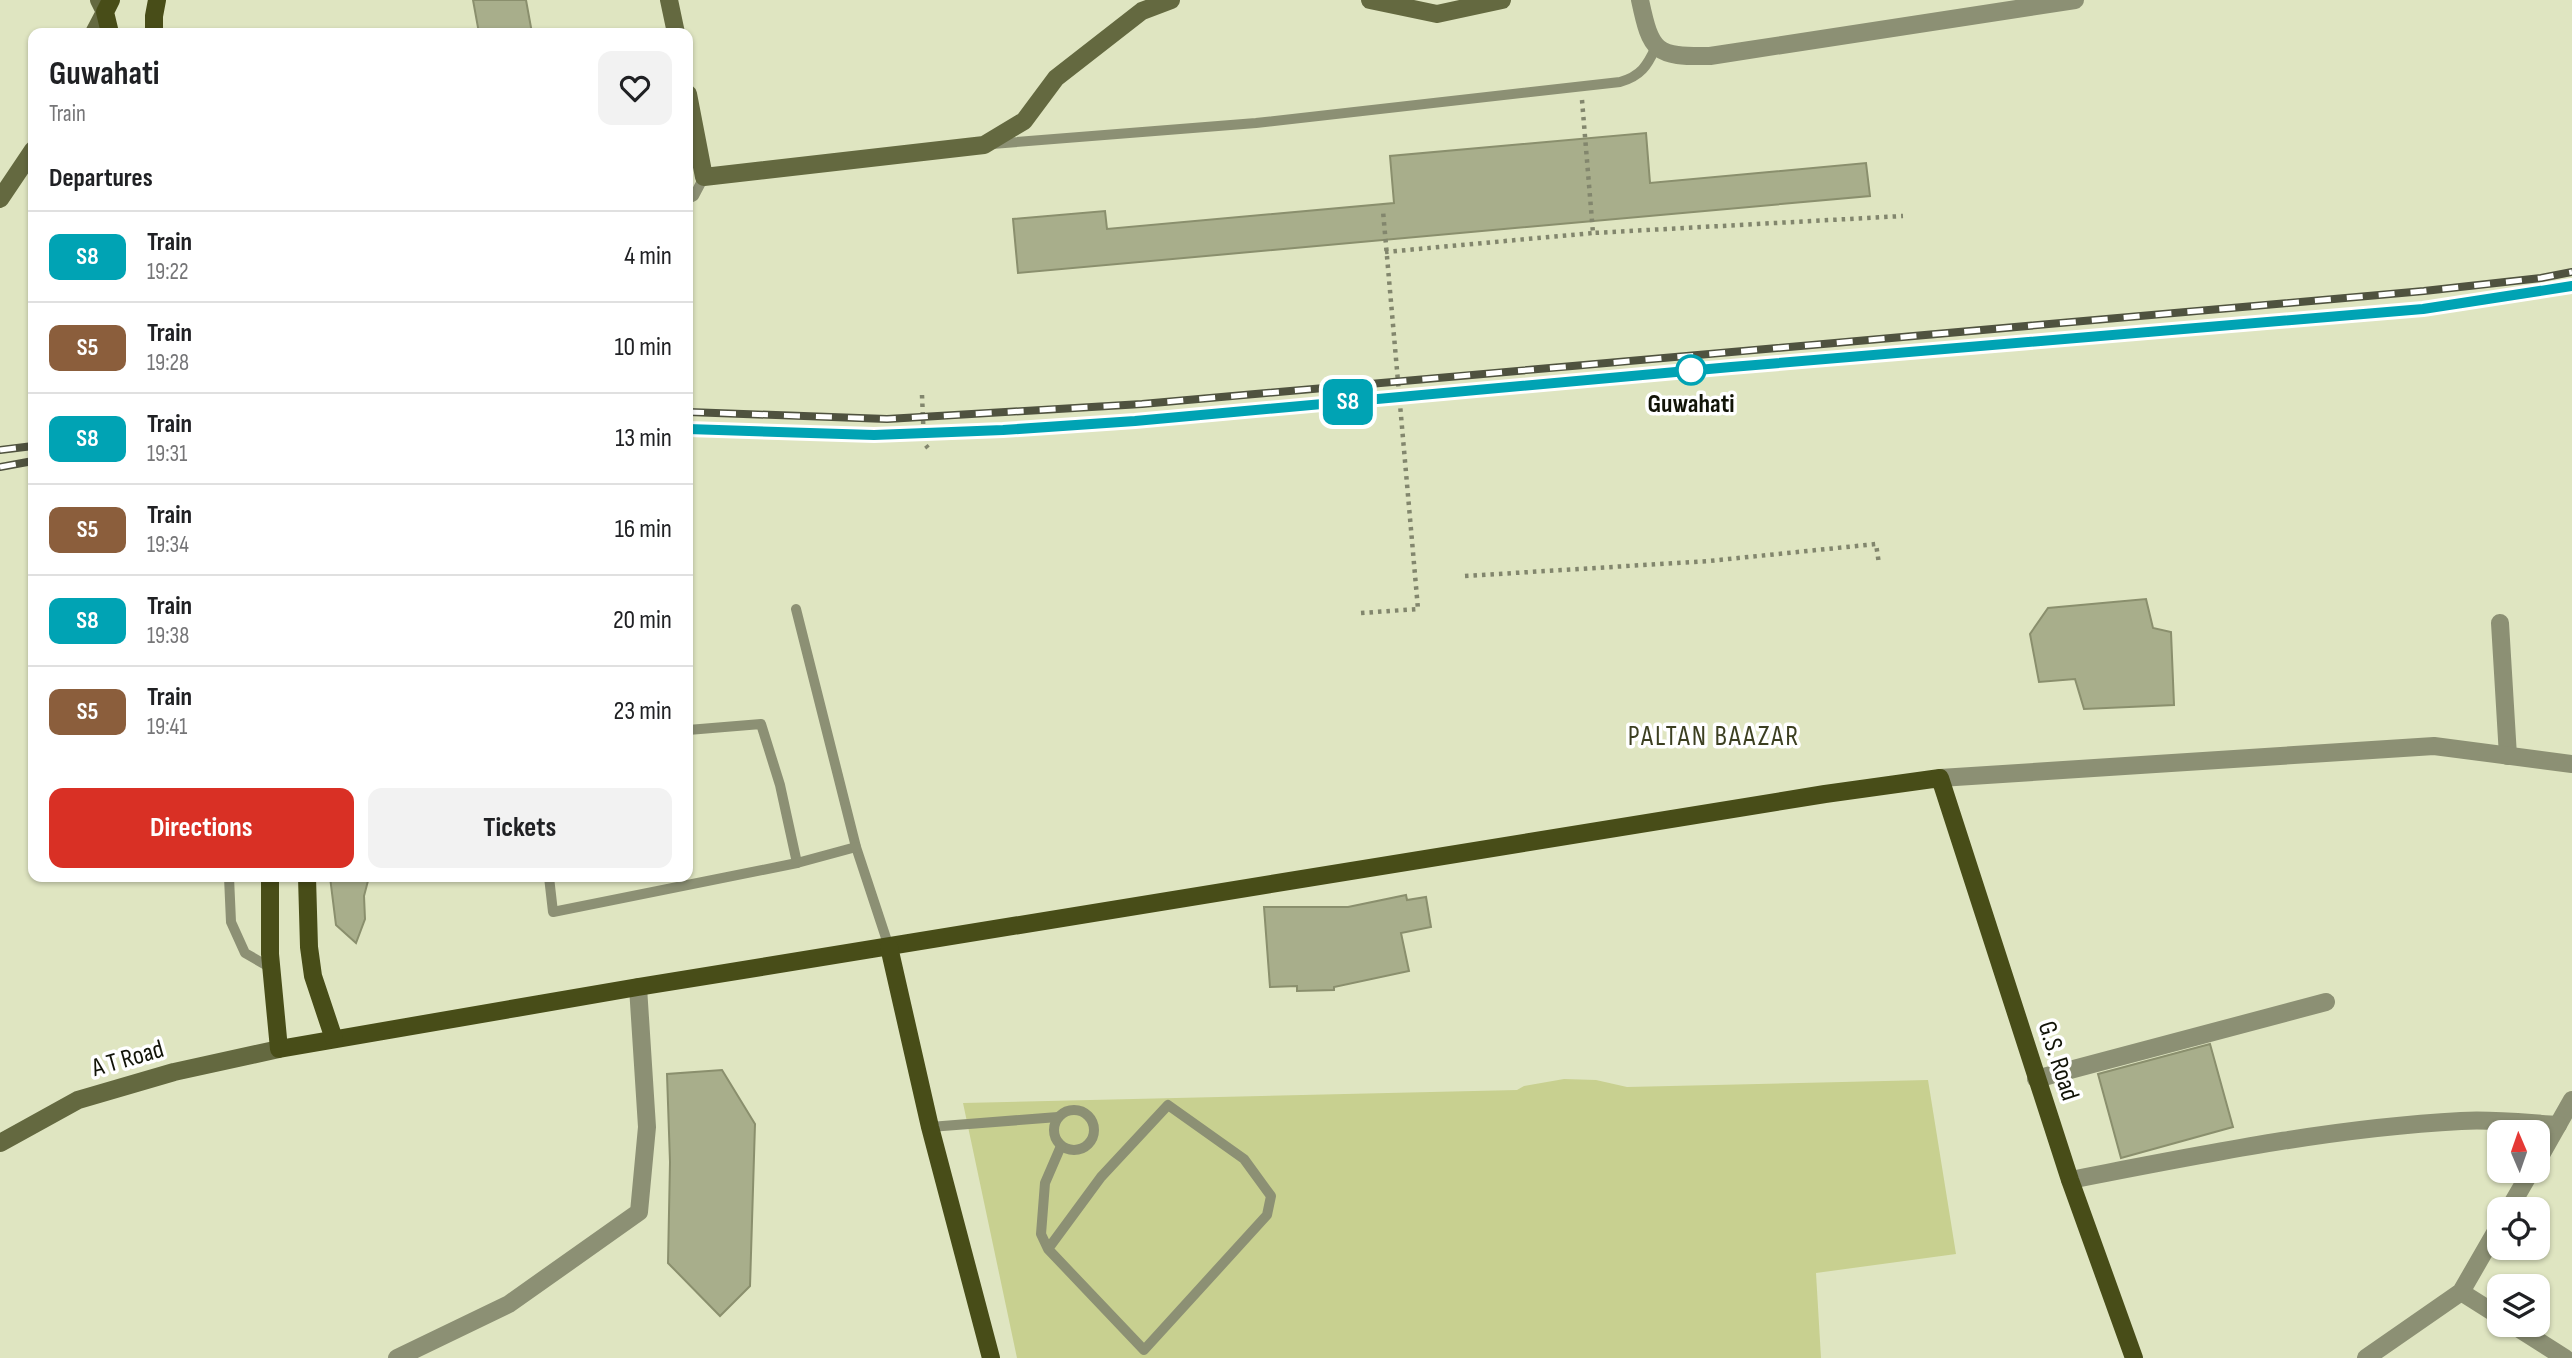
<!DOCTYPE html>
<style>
body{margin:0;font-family:"Sofia Sans Condensed",sans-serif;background:#f2f2f2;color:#202124;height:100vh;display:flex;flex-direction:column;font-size:26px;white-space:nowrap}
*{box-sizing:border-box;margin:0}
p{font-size:23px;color:#757577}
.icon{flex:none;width:38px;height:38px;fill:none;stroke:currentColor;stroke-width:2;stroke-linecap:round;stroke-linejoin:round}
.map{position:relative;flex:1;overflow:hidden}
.details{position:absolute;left:28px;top:28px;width:665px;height:854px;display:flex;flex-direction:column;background:#fff;border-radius:14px;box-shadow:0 2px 5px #0004}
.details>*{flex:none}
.badge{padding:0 14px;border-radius:10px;font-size:24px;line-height:46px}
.needle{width:46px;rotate:358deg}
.buttons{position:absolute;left:2487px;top:1120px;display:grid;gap:14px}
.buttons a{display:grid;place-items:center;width:63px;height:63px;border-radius:14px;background:#fff;box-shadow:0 2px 5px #0004;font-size:35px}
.map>.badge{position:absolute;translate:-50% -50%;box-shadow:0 0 0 4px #fff}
h2{padding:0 21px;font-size:26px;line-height:63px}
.round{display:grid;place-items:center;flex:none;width:74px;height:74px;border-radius:14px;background:#f2f2f2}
.summary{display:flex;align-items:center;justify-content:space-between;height:119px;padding:0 21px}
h1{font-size:33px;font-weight:700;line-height:52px}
.primary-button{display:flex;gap:14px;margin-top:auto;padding:14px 21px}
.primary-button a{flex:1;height:80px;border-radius:14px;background:#d93025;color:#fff;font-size:28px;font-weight:700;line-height:80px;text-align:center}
.primary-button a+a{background:#f2f2f2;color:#202124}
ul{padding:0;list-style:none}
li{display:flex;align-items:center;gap:21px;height:91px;padding:0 21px;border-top:2px solid #e0e0e0}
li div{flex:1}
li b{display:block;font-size:26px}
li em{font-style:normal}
li .badge{min-width:77px;font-weight:700;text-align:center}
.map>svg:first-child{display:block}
.green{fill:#c8d090}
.building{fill:#a8ae8b;stroke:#8a8f6d;stroke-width:2}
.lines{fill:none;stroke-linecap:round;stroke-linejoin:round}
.path{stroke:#82866d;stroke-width:4.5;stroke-dasharray:3.5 5;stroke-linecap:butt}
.lane{stroke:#8c9074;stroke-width:10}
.street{stroke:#8c9074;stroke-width:18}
.secondary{stroke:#646940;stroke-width:18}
.primary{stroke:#484d18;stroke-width:18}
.rail-casing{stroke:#4f523f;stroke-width:8}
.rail{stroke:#fff;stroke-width:5;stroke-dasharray:16;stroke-linecap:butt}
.line-casing{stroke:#fff;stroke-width:16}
.line{stroke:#00a3b4;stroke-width:10}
.stop-dot{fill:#fff;stroke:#00a3b4;stroke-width:3.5}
.labels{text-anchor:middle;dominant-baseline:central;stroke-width:7;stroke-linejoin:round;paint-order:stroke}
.stop-label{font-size:26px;font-weight:bold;fill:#111307;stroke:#fff}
.street-label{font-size:26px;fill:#111307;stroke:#fff}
.neighbourhood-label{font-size:28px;letter-spacing:2px;fill:#3c3f21;stroke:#fff}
</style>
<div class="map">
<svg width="2572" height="1358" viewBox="0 0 2572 1358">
<rect width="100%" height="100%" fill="#dfe5c1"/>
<path class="green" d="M 1564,1079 L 1596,1080 L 1627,1087 L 1928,1080 L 1956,1254 L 1816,1273 L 1821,1358 L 1017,1358 L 963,1103 L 1517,1090 L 1524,1086 Z"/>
<g class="building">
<path d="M 473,0 L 526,0 L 532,33 L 479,33 Z"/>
<path d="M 1646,133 L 1650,183 L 1866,163 L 1870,196 L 1018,273 L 1013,219 L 1105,211 L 1107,229 L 1394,203 L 1390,156 Z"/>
<path d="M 2146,599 L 2153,628 L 2171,632 L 2174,705 L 2084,709 L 2075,679 L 2039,682 L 2030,634 L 2048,608 Z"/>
<path d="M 330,877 L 369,877 L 364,896 L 365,919 L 356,943 L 336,925 Z"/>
<path d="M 1406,895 L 1407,900 L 1426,897 L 1431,927 L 1401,933 L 1409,971 L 1334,987 L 1334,990 L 1297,991 L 1297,986 L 1270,987 L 1264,907 L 1348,907 Z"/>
<path d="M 2210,1044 L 2233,1127 L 2121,1158 L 2098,1074 Z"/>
<path d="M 722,1070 L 755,1124 L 750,1286 L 720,1316 L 668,1263 L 670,1162 L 667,1074 Z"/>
</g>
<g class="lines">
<g class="path">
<path d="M 1582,100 L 1593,233 L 1903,216"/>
<path d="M 1385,252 L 1593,233"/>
<path d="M 922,395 L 924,443 L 928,448"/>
<path d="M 1465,576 L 1709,561 L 1876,544 L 1879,564"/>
<path d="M 1361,613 L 1418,609 L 1383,211"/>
</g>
<g class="lane">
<path d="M 992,144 L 1256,123 L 1620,82 C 1641,76 1647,66 1656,47"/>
<path d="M 688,199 L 694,196 L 704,177"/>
<path d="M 796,609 L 856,847 L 889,947"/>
<path d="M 688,730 L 761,724 L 780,785 L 797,863"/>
<path d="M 229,877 L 231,922 L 245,953 L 271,968"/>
<path d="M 549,877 L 553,912 L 797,863 L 856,847"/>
<circle cx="1074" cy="1130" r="20"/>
<path d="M 930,1127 L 1058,1117"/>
<path d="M 1048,1249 L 1101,1177 L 1168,1105 L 1244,1159 L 1271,1196 L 1267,1215 L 1144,1350 L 1048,1249 L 1041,1234 L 1045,1183 L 1061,1146"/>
</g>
<g class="street">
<path d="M 1640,0 C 1651,52 1655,57 1710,56 L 2075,0"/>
<path d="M 2500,623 L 2508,756"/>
<path d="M 1940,778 L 2434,746 L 2572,764"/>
<path d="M 2036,1079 L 2326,1002"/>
<path d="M 2538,1160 L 2572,1100"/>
<path d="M 2070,1180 C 2200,1155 2329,1128 2461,1121 C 2493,1119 2526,1123 2558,1125"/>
<path d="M 2509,1209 L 2531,1171"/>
<path d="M 2461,1292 L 2499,1316"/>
<path d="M 2513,1325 L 2565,1358"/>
<path d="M 397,1358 L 509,1304 L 639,1212 L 647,1127 L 638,987"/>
<path d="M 2366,1358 L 2461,1292 L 2499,1226"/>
</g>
<g class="secondary">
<path d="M 669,0 L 676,33"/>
<path d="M 1370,0 L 1437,14 L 1502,0"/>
<path d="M 94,33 L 105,12 L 99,0"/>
<path d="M 688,94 L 704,177 L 984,145 L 1024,121 L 1056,78 L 1142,11 L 1171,0"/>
<path d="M 0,199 L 33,150"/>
<path d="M 0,1143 L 78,1100 L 174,1072 L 279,1049"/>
</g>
<g class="primary">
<path d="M 110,33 L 105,12 L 111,0"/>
<path d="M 154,33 L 154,16 L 157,0"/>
<path d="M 270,877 L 270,954 L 279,1049 L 638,987 L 1825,794 L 1940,778 L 2070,1180 L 2134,1358"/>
<path d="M 307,877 L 309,947 L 313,976 L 334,1039"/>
<path d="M 889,947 L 930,1127 L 991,1358"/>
</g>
<defs>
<g id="rail">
<path d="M 688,412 L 887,419 L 1142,404 L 2424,291 L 2541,278 L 2572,272"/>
<path d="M 688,429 L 874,434 L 1003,430 L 1135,421 L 1704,369 L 2423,309 L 2572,286"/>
<path d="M 0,450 L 33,446"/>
<path d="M 0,467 L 33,461"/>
</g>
</defs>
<use href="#rail" class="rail-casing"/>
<use href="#rail" class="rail"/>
</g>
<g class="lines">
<defs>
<path id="line" d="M 688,429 L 874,435 L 1003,430 L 1135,421 L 1731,367 L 2423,309 L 2572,286"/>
</defs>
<use href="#line" class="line-casing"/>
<use href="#line" class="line"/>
</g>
<circle class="stop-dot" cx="1691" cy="370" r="14"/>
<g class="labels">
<g class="stop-label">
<text x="1691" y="404">Guwahati</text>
</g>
<g class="street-label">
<text transform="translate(128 1059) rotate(-16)">A T Road</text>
<text transform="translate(2058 1061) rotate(72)">G.S. Road</text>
</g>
<g class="neighbourhood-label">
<text x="1714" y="736">PALTAN BAAZAR</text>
</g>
</g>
</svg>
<div class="buttons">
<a><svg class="needle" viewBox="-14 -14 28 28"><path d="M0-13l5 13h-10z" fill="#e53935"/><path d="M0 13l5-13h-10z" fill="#757577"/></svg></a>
<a><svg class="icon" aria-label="locate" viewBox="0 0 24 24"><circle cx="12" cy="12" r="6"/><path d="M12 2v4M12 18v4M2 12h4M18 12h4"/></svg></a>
<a><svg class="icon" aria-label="layers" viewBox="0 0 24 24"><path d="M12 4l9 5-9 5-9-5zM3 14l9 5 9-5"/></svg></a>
</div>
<b class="badge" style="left:1348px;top:402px;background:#00a3b4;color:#fff">S8</b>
<section class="details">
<div class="summary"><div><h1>Guwahati</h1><p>Train</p></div><a class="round"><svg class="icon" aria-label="heart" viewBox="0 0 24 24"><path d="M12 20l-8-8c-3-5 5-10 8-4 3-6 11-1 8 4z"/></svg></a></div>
<h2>Departures</h2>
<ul>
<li><span class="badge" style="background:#00a3b4;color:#fff">S8</span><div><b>Train</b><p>19:22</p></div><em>4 min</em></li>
<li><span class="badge" style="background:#8b5e3c;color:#fff">S5</span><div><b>Train</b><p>19:28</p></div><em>10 min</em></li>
<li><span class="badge" style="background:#00a3b4;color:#fff">S8</span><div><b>Train</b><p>19:31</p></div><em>13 min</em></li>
<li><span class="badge" style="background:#8b5e3c;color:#fff">S5</span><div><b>Train</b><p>19:34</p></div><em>16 min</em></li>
<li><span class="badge" style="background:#00a3b4;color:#fff">S8</span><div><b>Train</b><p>19:38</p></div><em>20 min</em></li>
<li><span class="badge" style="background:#8b5e3c;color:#fff">S5</span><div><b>Train</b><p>19:41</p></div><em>23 min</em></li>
</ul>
<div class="primary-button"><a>Directions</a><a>Tickets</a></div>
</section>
</div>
